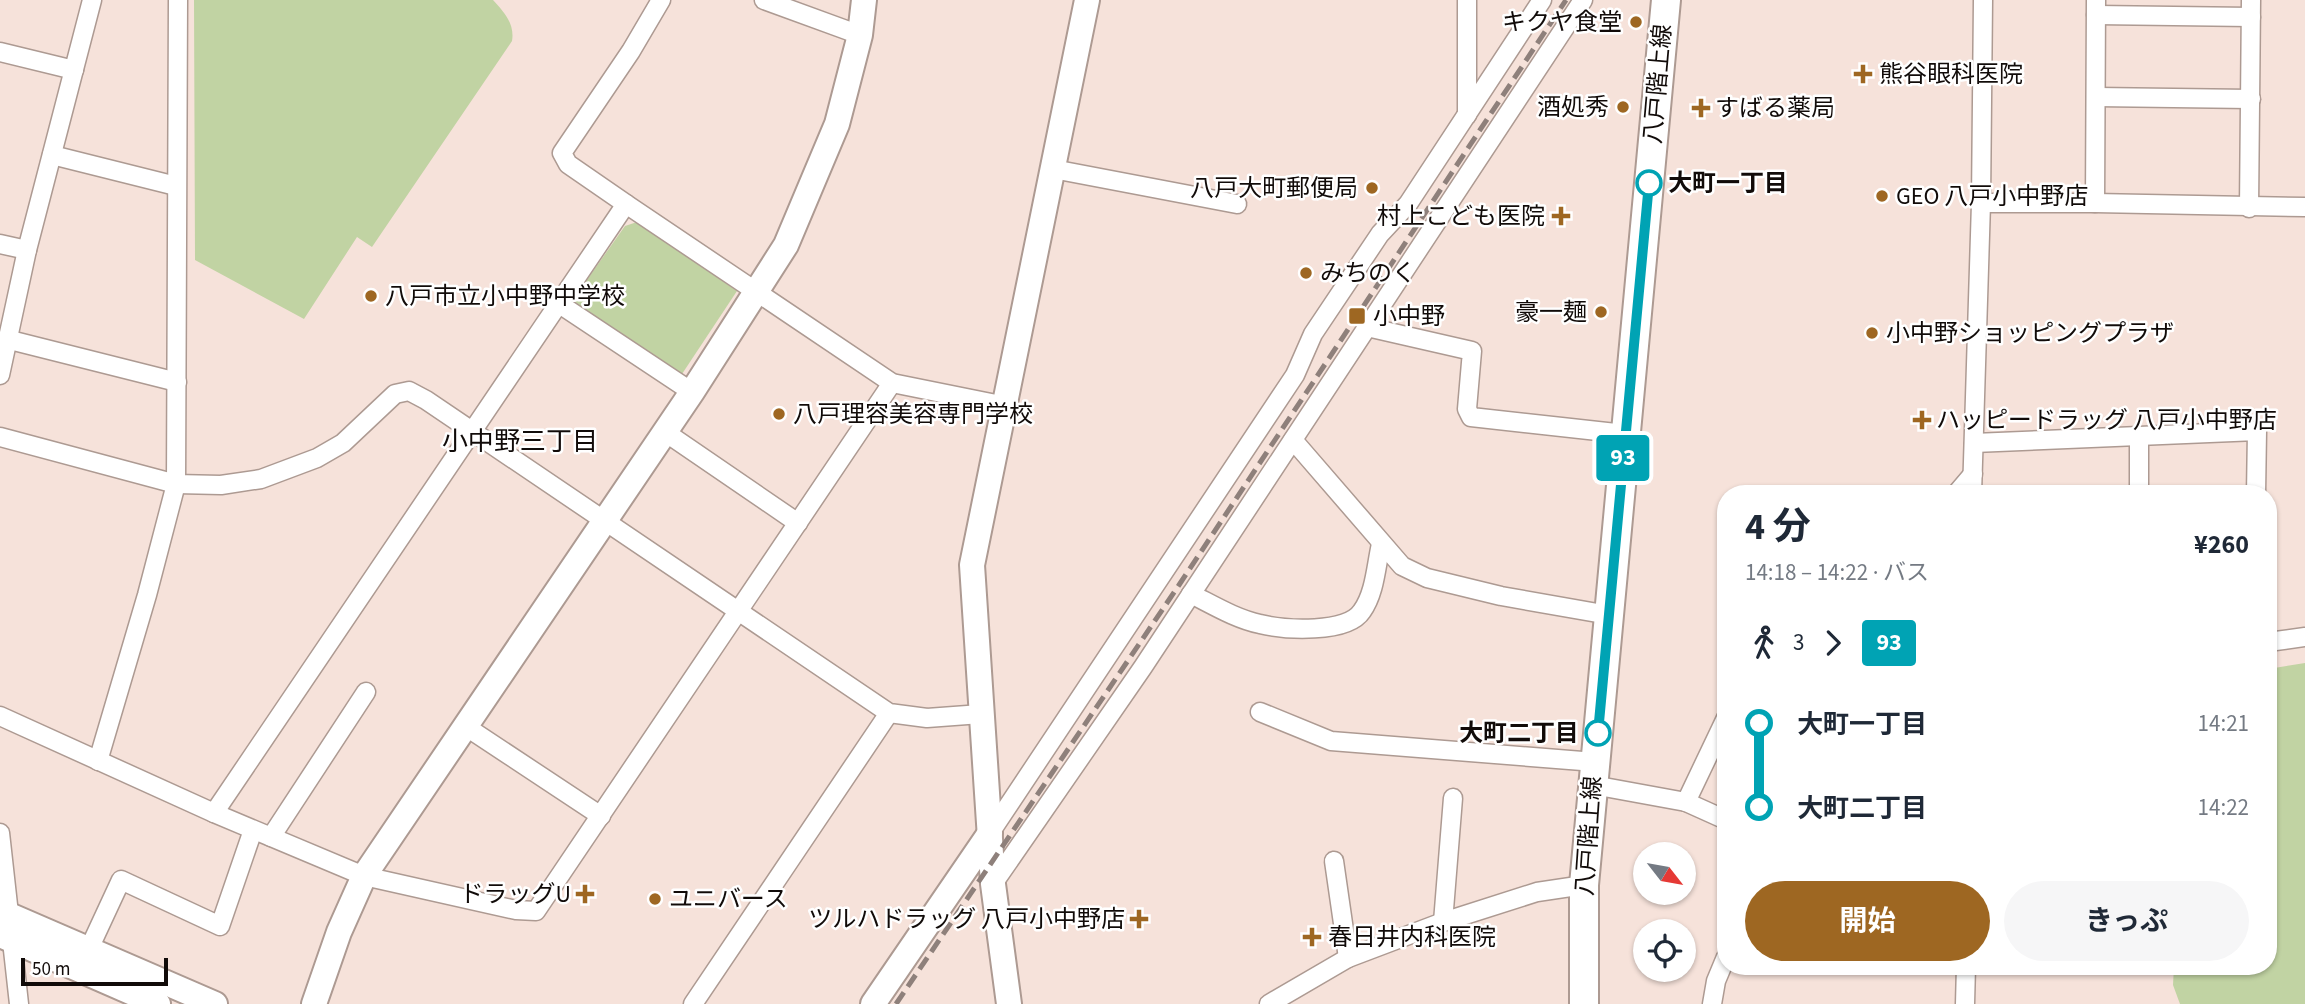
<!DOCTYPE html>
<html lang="ja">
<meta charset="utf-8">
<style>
body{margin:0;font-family:"Source Sans 3","Noto Sans JP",sans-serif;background:#f6f6f7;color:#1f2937;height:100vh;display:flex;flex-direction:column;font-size:26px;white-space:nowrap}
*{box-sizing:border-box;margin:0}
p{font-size:23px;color:#747a83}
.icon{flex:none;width:38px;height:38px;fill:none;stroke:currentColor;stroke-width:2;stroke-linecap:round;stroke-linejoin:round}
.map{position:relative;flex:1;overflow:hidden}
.details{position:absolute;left:1717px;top:485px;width:560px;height:490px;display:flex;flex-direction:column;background:#fff;border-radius:28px;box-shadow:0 2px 5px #0004}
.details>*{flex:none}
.badge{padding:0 14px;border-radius:5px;font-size:24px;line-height:46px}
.needle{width:46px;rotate:121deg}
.buttons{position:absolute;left:1633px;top:842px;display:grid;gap:14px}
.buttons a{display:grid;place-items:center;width:63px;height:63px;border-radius:50%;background:#fff;box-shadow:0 2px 5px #0004;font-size:35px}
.scale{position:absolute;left:21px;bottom:18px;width:147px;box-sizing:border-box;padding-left:7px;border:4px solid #110b09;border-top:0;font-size:19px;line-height:24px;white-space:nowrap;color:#110b09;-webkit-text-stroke:5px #fff;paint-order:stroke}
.map>.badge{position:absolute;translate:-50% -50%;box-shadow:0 0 0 4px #fff}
.legs{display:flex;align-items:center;gap:10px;height:77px;padding:0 28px;font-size:23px}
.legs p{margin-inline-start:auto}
.headline{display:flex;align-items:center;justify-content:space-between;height:119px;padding:0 28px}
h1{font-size:38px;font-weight:700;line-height:52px}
.cta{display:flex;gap:14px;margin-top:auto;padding:14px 28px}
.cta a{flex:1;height:80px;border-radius:42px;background:#9e6722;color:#fff;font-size:28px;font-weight:700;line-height:80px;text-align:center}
.cta a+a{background:#f6f6f7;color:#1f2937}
ul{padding:0 28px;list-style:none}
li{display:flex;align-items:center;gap:24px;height:84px;font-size:26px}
li i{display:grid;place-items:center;width:10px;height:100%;margin:0 9px;background:currentColor}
li i::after{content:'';width:18px;height:18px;margin:-9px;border:5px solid;border-radius:50%;background:#fff}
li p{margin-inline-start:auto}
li:first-child i{background:linear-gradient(#0000 50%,currentColor 0)}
li:last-child i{background:linear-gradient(currentColor 50%,#0000 0)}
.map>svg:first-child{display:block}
.green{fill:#c1d3a3}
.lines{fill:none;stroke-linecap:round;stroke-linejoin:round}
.street-casing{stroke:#ad9a92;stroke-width:21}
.secondary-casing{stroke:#ad9a92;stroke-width:28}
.primary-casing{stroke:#ad9a92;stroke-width:32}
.street{stroke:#fff;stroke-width:18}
.secondary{stroke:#fff;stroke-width:24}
.primary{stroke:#fff;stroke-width:28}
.rail{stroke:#8e807b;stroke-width:5;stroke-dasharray:14 7;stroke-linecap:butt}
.line-1-casing{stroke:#fff;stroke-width:16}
.line-1{stroke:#00a3b4;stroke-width:10}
.poi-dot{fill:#9e6722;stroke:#fff;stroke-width:2.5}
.stop-1-dot{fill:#fff;stroke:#00a3b4;stroke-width:3.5}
.labels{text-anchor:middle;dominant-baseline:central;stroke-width:5;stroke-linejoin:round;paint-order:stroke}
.poi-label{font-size:24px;fill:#110b09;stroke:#fff;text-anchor:start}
.street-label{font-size:24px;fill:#110b09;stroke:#fff}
.stop-label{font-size:24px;font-weight:bold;fill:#110b09;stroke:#fff;text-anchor:start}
.neighbourhood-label{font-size:26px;fill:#110b09;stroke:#fff}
</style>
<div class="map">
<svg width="2305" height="1004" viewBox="0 0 2305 1004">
<rect width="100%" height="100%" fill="#f6e2da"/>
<g class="green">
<path d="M 194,0 L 493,0 C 504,12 515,24 512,41 L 372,247 L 357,237 L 304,319 L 195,260 Z"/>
<path d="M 637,222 L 737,291 L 680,377 L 575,306 L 574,298 L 625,226 Z"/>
<path d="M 2305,663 L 2305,1004 L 2180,1004 L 2173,985 L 2174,966 L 2268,966 L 2268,669 Z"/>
</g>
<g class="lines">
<defs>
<g id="street">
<path d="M 764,0 L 860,35"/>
<path d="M 2096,15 L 2251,17"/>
<path d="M 0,52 L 74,70"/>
<path d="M 2096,97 L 2251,99"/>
<path d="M 1467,115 L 1467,0"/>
<path d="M 52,155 L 176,186"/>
<path d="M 1053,169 L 1237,204"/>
<path d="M 1981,203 L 2095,203 L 2305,207"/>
<path d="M 2095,203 L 2096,0"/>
<path d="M 626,204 L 892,383 L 1006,406"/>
<path d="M 2249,208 L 2251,0"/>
<path d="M 0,244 L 27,250"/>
<path d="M 558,303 L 692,392"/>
<path d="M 1367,327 L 1472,351 L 1467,409 L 1471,417 L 1625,434"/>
<path d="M 6,339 L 177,382"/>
<path d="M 0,375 L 27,250 L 92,0"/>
<path d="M 665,432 L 798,523"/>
<path d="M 0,437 L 176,484 L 221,485 L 261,479 L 317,458 L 343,443 L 395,394 L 409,391 L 426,400 L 889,713 L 927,718 L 981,714"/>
<path d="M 1293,440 L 1402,566 L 1427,578 L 1501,596 L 1609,615"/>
<path d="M 1974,443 L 2257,431 L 2256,494"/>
<path d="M 1956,494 L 1973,474"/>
<path d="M 1972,494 L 1981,203 L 1983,0"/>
<path d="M 2139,494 L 2139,436"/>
<path d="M 1191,594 C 1213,605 1236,619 1260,624 C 1285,630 1347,634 1362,611 C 1375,593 1376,566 1381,544"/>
<path d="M 2268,642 L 2305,637"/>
<path d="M 1260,712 L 1331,741 L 1595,762"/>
<path d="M 0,716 L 214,813 L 364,876 L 516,910 L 536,911 L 892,383"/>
<path d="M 465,726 L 601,816"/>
<path d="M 98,761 L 147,595 L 176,484 L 178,0"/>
<path d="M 1593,785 L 1686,802 L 1726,820"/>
<path d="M 1686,802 L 1726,718"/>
<path d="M 214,813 L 626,204 L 568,164 L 562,153 L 631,51 L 661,0"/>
<path d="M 0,833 L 19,1004"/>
<path d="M 990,833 L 1295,375 L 1313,334 L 1380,234 L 1408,204 L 1542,0"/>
<path d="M 271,837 L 366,692"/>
<path d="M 1334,861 L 1348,958"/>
<path d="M 993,884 L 1143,667 L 1583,0"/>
<path d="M 1443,922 L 1453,798"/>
<path d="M 89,949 L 121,880 L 220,926 L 253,830"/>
<path d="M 693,1004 L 889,713"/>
<path d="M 1269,1004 L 1348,958 L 1443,922 L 1537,892 L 1584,885"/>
<path d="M 1712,1004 L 1716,981 L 1726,957"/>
<path d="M 1965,1004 L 1966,966"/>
</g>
<g id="secondary">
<path d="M 0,911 L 215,1004"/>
<path d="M 0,935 L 158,1004"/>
<path d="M 314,1004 L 339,932 L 364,876 L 692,392 L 786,245 L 837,124 L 860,35 L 864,0"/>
<path d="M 873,1004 L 990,833"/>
<path d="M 1009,1004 L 993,884 L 972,565 L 1087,0"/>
</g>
<path id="primary" d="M 1584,1004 L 1584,885 L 1666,0"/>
</defs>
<use href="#street" class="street-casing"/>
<use href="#secondary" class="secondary-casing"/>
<use href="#primary" class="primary-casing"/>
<use href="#street" class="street"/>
<use href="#secondary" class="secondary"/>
<use href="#primary" class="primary"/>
<path class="rail" d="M 896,1004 L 1179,585 L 1566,0"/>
</g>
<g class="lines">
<defs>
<path id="line-1" d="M 1598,733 L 1649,183"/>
</defs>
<use href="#line-1" class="line-1-casing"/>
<use href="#line-1" class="line-1"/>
</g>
<g class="poi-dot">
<circle cx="1636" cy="22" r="7"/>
<path d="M1859.5 63.5h7v7h7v7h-7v7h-7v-7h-7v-7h7z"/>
<circle cx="1623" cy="107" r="7"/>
<path d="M1697.5 97.5h7v7h7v7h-7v7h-7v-7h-7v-7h7z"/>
<circle cx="1372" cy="188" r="7"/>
<circle cx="1882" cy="196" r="7"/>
<path d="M1557.5 205.5h7v7h7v7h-7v7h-7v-7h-7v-7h7z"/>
<circle cx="1306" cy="273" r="7"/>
<circle cx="371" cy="296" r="7"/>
<circle cx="1601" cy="312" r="7"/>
<rect x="1348" y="307" width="18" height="18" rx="3.5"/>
<circle cx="1872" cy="333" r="7"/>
<circle cx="779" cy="414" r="7"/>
<path d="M1918.5 409.5h7v7h7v7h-7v7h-7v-7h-7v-7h7z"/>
<path d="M581.5 883.5h7v7h7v7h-7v7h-7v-7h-7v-7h7z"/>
<circle cx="655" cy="899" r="7"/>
<path d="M1135.5 908.5h7v7h7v7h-7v7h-7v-7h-7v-7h7z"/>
<path d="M1308.5 926.5h7v7h7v7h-7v7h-7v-7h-7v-7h7z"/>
</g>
<g class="stop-1-dot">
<circle cx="1649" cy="183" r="12"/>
<circle cx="1598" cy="733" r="12"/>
</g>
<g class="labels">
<g class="poi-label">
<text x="1622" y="22" text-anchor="end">キクヤ食堂</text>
<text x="1879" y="74">熊谷眼科医院</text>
<text x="1609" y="107" text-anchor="end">酒処秀</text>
<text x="1715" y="108">すばる薬局</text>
<text x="1358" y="188" text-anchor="end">八戸大町郵便局</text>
<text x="1896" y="196">GEO 八戸小中野店</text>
<text x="1545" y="216" text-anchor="end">村上こども医院</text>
<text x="1320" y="273">みちのく</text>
<text x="385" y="296">八戸市立小中野中学校</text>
<text x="1587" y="312" text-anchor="end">豪一麺</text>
<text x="1373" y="316">小中野</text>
<text x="1886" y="333">小中野ショッピングプラザ</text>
<text x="793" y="414">八戸理容美容専門学校</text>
<text x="1936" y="420">ハッピードラッグ 八戸小中野店</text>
<text x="571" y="894" text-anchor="end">ドラッグU</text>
<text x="669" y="899">ユニバース</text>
<text x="1125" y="919" text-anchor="end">ツルハドラッグ 八戸小中野店</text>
<text x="1328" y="937">春日井内科医院</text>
</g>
<g class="street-label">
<text transform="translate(1658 84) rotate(-85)">八戸階上線</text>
<text transform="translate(1589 836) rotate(-86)">八戸階上線</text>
</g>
<g class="stop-label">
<text x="1668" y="183">大町一丁目</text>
<text x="1579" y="733" text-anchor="end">大町二丁目</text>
</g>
<g class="neighbourhood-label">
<text x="520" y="441">小中野三丁目</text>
</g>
</g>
</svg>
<div class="buttons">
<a><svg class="needle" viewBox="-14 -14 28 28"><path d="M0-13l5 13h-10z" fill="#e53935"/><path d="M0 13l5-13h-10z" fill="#747a83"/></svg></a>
<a><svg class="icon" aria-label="locate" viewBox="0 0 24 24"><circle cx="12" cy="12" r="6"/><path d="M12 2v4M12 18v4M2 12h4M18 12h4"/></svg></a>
</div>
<div class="scale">50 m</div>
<b class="badge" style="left:1623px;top:458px;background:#00a3b4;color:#fff">93</b>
<section class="details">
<div class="headline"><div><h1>4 分</h1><p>14:18 – 14:22 · バス</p></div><b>¥260</b></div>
<div class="legs"><svg class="icon" aria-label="walk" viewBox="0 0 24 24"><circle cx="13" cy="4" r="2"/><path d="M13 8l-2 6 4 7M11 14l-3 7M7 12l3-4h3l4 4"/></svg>3<svg class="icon" aria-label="forward" viewBox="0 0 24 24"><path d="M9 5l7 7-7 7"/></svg><b class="badge" style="background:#00a3b4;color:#fff">93</b></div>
<ul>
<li><i style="color:#00a3b4"></i><b>大町一丁目</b><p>14:21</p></li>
<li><i style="color:#00a3b4"></i><b>大町二丁目</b><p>14:22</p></li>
</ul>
<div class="cta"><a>開始</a><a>きっぷ</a></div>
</section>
</div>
